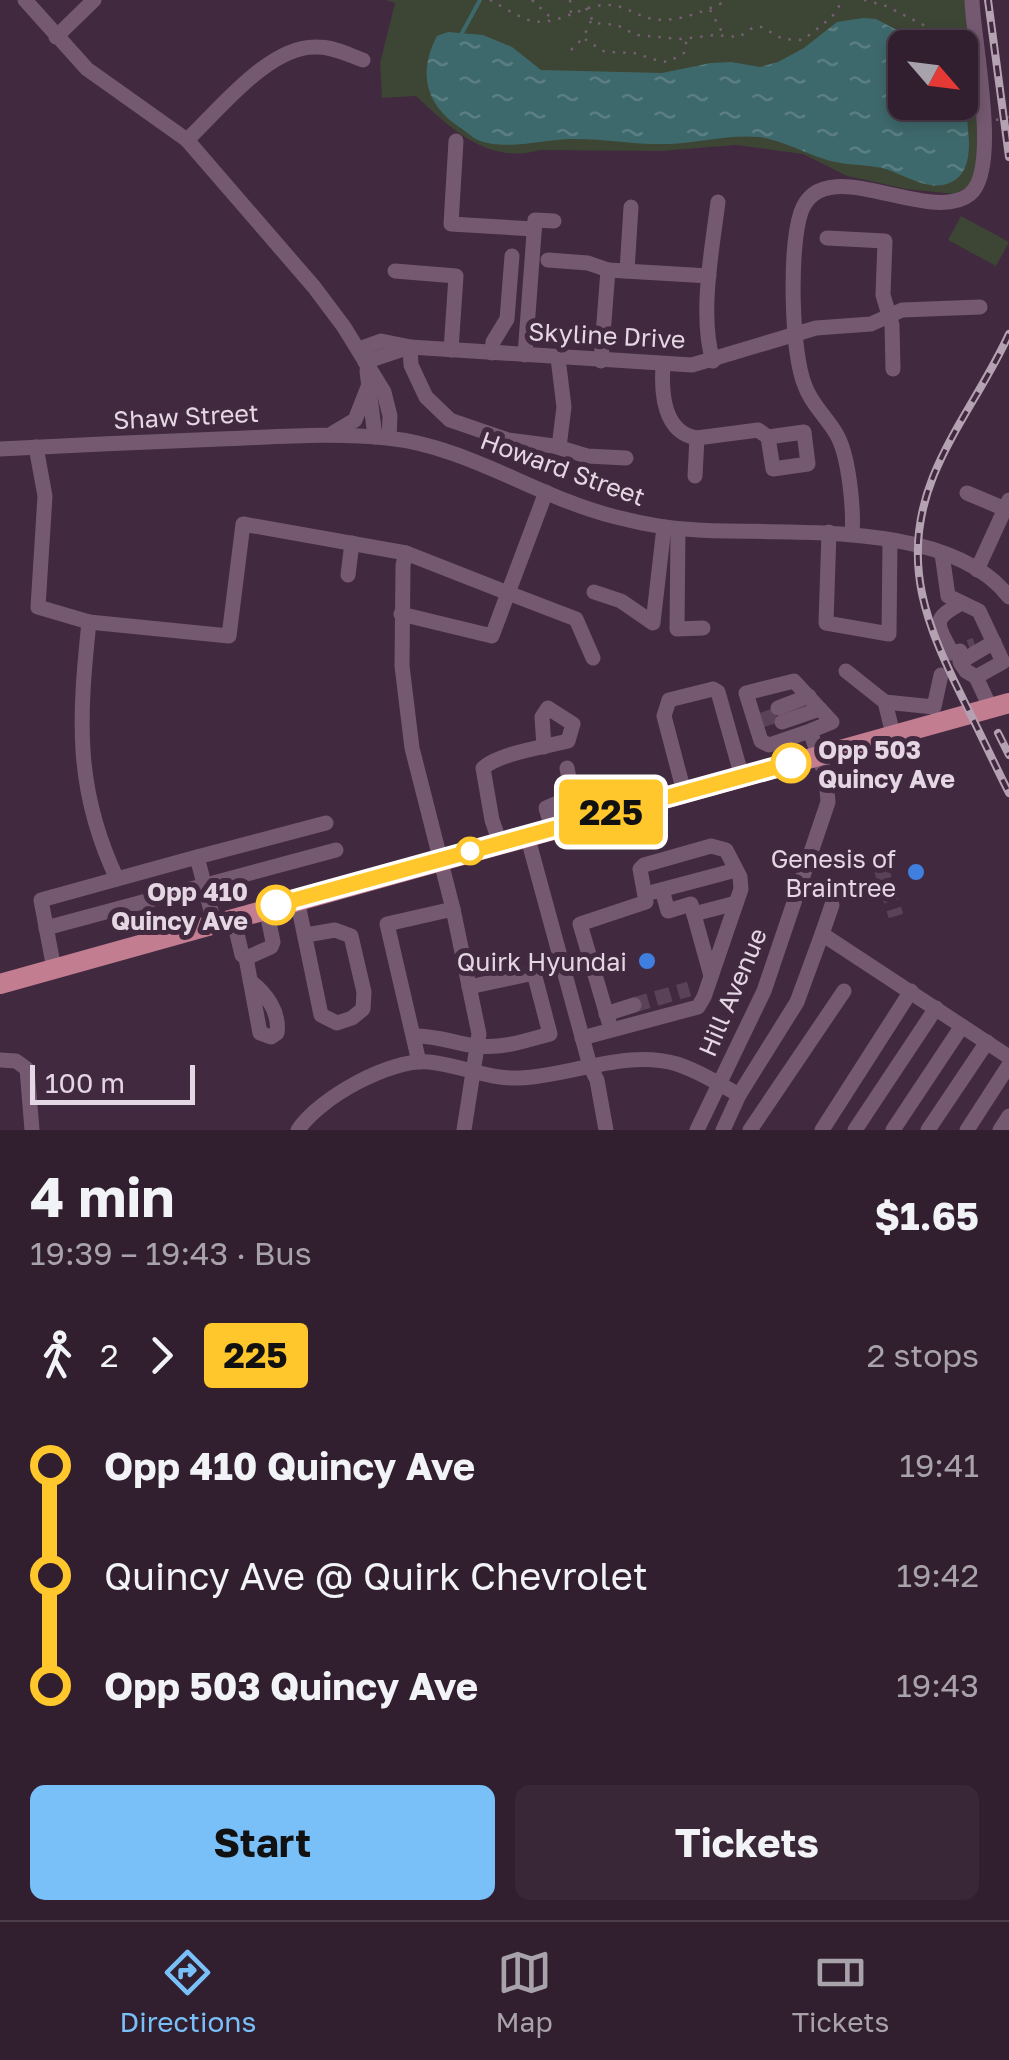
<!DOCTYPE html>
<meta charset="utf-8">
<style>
body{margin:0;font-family:"Golos Text",sans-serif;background:#392737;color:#f1f3f6;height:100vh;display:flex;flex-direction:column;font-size:38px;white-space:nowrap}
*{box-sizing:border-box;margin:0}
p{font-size:32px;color:#a8a2aa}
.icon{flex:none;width:55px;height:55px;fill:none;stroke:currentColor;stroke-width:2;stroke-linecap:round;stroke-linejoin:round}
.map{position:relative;height:1130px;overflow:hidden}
.panel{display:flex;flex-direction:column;background:#311f2f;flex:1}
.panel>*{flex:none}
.badge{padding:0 20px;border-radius:8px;font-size:35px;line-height:65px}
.needle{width:65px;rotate:118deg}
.tools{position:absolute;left:888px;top:30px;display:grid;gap:20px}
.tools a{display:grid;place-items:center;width:90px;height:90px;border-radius:15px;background:#311f2f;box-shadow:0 5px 15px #0003,0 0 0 2px #4c3d4b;font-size:50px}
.scale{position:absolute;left:30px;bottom:25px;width:165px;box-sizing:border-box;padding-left:10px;border:5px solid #e5d6e3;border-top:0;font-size:28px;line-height:35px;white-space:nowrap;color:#e5d6e3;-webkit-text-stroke:8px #41293f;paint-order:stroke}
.map>.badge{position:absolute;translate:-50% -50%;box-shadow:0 0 0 5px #fff}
.legs{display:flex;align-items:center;gap:15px;height:110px;padding:0 30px;font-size:32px}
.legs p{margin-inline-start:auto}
.headline{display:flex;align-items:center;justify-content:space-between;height:170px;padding:0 30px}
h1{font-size:55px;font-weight:700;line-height:75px}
.action{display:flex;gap:20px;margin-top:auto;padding:20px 30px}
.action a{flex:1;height:115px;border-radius:15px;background:#79bff8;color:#111;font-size:40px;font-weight:700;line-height:115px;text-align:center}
.action a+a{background:#392737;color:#f1f3f6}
ul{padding:0 30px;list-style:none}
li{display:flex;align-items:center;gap:35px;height:110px;font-size:38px}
li i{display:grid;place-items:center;width:15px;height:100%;margin:0 12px;background:currentColor}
li i::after{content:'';width:25px;height:25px;margin:-12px;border:8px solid;border-radius:50%;background:#311f2f}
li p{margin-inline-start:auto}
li:first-child i{background:linear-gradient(#0000 50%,currentColor 0)}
li:last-child i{background:linear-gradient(currentColor 50%,#0000 0)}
.tabs{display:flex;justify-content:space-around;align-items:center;height:140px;border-top:2px solid #4c3d4b;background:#311f2f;font-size:28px;color:#a8a2aa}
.tabs a{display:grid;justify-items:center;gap:5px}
.tabs .on{color:#79bff8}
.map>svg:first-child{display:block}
.green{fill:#3d4534;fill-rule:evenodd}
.water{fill:url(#water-ripples)}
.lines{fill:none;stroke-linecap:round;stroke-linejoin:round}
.stream{stroke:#3e696c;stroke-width:4}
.minor-tunnel{stroke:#5a4358;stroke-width:15;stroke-dasharray:15 8;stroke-linecap:butt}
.path{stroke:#745f72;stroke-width:2.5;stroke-dasharray:2.5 8;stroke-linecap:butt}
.minor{stroke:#745971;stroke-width:15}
.major{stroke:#c37d91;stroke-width:20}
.rail-casing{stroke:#b4a2b2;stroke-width:8}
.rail{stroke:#41293f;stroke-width:4;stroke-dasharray:11;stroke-linecap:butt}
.line-1-casing{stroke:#fff;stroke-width:22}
.line-1{stroke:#ffc72c;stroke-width:15}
.stop-1-dot{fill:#fff;stroke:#ffc72c;stroke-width:5}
.shop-dot{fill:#3f7fe0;stroke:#41293f;stroke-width:4}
.labels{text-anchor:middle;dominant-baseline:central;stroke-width:10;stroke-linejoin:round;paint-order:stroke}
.street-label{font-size:25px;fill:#e5d6e3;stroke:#41293f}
.stop-label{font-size:25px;font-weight:bold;fill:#e5d6e3;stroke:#41293f;text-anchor:start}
.poi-label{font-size:25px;fill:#e5d6e3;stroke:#41293f;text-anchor:end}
</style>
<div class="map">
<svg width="1009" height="1130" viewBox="0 0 1009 1130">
<defs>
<pattern id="water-ripples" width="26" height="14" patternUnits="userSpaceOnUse" patternTransform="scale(2.5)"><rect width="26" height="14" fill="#3e696c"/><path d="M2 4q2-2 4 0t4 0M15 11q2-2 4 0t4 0" fill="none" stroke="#5a7e81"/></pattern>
</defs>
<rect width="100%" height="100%" fill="#41293f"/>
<g class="green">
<path d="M 386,0 L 965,0 L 982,150 L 972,184 L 955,194 L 906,189 L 847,176 L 803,154 L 736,145 L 661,151 L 540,150 C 488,165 451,129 416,96 L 382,98 L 380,63 L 395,3 ZM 905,48 L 960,48 L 960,102 L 905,102 Z"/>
<path d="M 961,216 L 1009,242 L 996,266 L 948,240 Z"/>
</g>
<path class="water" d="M 863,18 L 876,19 L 929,47 L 905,48 L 905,102 L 960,102 L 961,79 C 963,106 981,163 955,180 C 930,197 901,170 876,167 C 858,164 841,165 824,159 C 802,152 782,140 759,137 C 729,134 698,143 668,144 C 635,145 602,138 569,139 C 542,140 504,151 478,140 C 471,137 465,130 459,127 C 425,104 418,72 437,36 L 448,32 L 483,35 L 512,47 L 541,70 L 662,73 L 711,63 L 731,62 L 760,67 L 778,62 L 804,48 L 837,22 Z"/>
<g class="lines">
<path class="stream" d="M 462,33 L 480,0"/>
<g class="minor-tunnel">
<path d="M 969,647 L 975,645"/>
<path d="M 762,720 L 780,714"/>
<path d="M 880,865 L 896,916"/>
<path d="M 634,1005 L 689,989"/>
</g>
<g class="path">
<path d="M 490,0 C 503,7 518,17 532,21 C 558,26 583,4 608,5 C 622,5 633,13 645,17 C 670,26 706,11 728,0"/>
<path d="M 532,0 L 551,18"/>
<path d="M 570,0 L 571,13"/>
<path d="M 864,0 L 886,6 L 961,44"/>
<path d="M 586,8 L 594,23 L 617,25 L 636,35 L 681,39 L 714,35 L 739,37 L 754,27 L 761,27 L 783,39 L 803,40 L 832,17 L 843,0"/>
<path d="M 710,10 L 723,34"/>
<path d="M 591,21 L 583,38 L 605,52 L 634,53 L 659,61 L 668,62 L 684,53 L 687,38"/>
<path d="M 571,50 L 582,39"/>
<path d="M 996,120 L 1009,117"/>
</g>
<g class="minor">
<path d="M 25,0 L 87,69 L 187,140 L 314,287 L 344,327 L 384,392 L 390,416 L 389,438"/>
<path d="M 56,37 L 94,0"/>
<path d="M 187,140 C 219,110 270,44 318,47 C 334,47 349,55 363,60"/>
<path d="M 456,141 L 451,224 L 534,229"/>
<path d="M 827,238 L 885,241 L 883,295 L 892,325 L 893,369"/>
<path d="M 548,260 L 588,263 L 608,270"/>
<path d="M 395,271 L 456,276 L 451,350"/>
<path d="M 627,271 L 631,207"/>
<path d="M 410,347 L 411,365 L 426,397 L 450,420 L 508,440 L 554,446 L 587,456 L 626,458"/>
<path d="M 359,349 L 381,341 L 406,346"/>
<path d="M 492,353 L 493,342 L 507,319 L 512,256"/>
<path d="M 525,355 L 535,220 L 554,221"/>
<path d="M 558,358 L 564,407 L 559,447"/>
<path d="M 601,361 L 608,270 L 709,276"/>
<path d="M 713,361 C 699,316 712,249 718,202"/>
<path d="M 365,362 L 410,347 L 692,365 L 816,328 L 871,324 L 902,310 L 980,307"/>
<path d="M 663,365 C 661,394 664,433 697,438"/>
<path d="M 367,371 L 375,437"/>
<path d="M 804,432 L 808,464 L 773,469 L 768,437 Z"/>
<path d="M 333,433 L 355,420 L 368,387"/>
<path d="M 36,447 L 45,496 L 38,607 L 89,622"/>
<path d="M 0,449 C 73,445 147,442 220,439 C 276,437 332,432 387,438 C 468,446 538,498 616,517 C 643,524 671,529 698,530 C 785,535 949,519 1009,597"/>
<path d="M 695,476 L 697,438 L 758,430 L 768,437"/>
<path d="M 967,493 L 1005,509"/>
<path d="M 678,529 L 677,629 L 703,628"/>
<path d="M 829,532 L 826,623 L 889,634 L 890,541"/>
<path d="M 852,534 C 854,509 849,459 838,437 C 829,419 812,406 805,386 C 791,352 789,248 801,212 C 823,149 930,227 970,194 C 1001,169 973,40 972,0"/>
<path d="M 942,554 L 948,596 L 979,611 L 1003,662 L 976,677 L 990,707"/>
<path d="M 977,570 L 1009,500"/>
<path d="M 348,575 L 352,543"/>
<path d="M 594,592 L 621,601 L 653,623 L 664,527"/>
<path d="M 962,603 C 930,620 937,624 952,653 L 960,651 L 963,658"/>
<path d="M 401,614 L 492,636 L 508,593 L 576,619 L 593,658"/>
<path d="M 846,671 L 885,702 L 893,734"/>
<path d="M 976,677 L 966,671 L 960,662 L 994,642"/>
<path d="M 885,702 L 934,707 L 941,675"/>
<path d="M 778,708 L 809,696"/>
<path d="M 782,722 L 820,709"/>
<path d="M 567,768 L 573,797"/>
<path d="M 684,792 L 664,716 L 669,700 L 713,689 L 718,692 L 742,777"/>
<path d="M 552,828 L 546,808 L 579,794 L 583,820"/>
<path d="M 527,835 L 590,1066 L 597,1080 L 606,1130"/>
<path d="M 500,843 L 492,820 L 483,768 C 500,753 545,747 568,741 L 573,724 L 548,708 L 542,717 L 544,747"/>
<path d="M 197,857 L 326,823"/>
<path d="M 117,879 L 197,857 L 214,922"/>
<path d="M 662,890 L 668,911 L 691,904 L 711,976"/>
<path d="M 653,892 L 736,870"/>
<path d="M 297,899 L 321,1015 L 337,1023 L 352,1018 L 363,1009 L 364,992 L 351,936 L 335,930 L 306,935"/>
<path d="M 694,914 L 736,903"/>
<path d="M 233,917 L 242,955 L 246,958 L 260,1033 L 271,1037 L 277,1033 C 280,1012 266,993 250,981"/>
<path d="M 46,928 L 336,850"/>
<path d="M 822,934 L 832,905"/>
<path d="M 246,958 L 271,947 L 273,942 L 266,908"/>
<path d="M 54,969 L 41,900 L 117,879 C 74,788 79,718 89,622 L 229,636 L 243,524 L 406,553"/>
<path d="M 606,1014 L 634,1005"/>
<path d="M 414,1036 C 442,1036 455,1044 478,1046 C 502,1049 528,1040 550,1034 L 534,973 L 469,987"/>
<path d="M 582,1038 L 698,1007 L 704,997 L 741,889 L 740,877 L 726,850 L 711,846 L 644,865 L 640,869 L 646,902 L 580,924 L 611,1029"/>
<path d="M 0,1060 L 16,1061 L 27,1069 L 32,1130"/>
<path d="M 419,1062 L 387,924 L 453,909"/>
<path d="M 739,1095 L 797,1002 L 822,934 L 1009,1057"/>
<path d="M 298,1130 C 319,1098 391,1058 429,1062 C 460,1065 487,1079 519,1078 C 571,1076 625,1049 677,1064 C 699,1071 719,1084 739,1095 L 723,1130"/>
<path d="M 464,1130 L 479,1034 L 453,909 L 412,748 L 402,666 L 403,565 L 406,553 L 508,593 L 546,492"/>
<path d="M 697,1130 L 764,991 L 828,802 L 826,777 L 810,731 L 832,722 L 794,681 L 746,693 L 761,741 L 769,745 L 810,731"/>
<path d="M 750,1130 L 844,991"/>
<path d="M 822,1130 L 911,991"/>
<path d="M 855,1130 L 936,1008"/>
<path d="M 893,1130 L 962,1026"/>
<path d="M 928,1130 L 987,1042"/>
<path d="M 967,1130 L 1009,1065"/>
<path d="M 1000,1130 L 1009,1116"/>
</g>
<path class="major" d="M 0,984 L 1009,703"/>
<defs>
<g id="rail">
<path d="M 988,0 L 1009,157"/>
<path d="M 1009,334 C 987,383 953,427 933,477 C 899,562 927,627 965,703 C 980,733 994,763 1009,793"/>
<path d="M 998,733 L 1009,755"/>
</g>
</defs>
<use href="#rail" class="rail-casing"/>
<use href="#rail" class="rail"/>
</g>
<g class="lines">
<defs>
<path id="line-1" d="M 276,905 L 791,763"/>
</defs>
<use href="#line-1" class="line-1-casing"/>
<use href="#line-1" class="line-1"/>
</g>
<g class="stop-1-dot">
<circle cx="791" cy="763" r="18"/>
<circle cx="470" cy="851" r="12"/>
<circle cx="276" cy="905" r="18"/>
</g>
<g class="shop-dot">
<circle cx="916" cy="872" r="10"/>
<circle cx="647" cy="961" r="10"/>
</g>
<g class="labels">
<g class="street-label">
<text transform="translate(607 335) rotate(3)">Skyline Drive</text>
<text transform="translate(186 416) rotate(-3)">Shaw Street</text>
<text transform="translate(563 468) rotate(20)">Howard Street</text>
<text transform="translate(732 992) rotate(-67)">Hill Avenue</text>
</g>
<g class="stop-label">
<text x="818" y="749">Opp 503<tspan x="818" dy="29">Quincy Ave</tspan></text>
<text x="248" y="891" text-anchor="end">Opp 410<tspan x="248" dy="29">Quincy Ave</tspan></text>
</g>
<g class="poi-label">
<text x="896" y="858">Genesis of<tspan x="896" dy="29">Braintree</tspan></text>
<text x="627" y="961">Quirk Hyundai</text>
</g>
</g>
</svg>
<div class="tools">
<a><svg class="needle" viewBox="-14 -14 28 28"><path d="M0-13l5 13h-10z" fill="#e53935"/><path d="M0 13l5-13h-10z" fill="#a8a2aa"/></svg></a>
</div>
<div class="scale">100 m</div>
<b class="badge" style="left:611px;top:812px;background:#ffc72c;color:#111">225</b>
</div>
<section class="panel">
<div class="headline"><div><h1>4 min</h1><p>19:39 – 19:43 · Bus</p></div><b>$1.65</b></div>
<div class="legs"><svg class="icon" aria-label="walk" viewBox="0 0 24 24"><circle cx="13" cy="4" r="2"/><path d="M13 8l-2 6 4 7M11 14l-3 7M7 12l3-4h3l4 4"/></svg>2<svg class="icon" aria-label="forward" viewBox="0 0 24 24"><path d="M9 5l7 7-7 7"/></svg><b class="badge" style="background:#ffc72c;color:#111">225</b><p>2 stops</p></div>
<ul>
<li><i style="color:#ffc72c"></i><b>Opp 410 Quincy Ave</b><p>19:41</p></li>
<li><i style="color:#ffc72c"></i><span>Quincy Ave @ Quirk Chevrolet</span><p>19:42</p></li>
<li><i style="color:#ffc72c"></i><b>Opp 503 Quincy Ave</b><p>19:43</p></li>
</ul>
<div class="action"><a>Start</a><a>Tickets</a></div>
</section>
<nav class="tabs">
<a class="on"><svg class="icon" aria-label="directions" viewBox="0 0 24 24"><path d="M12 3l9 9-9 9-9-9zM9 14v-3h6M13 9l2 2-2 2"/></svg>Directions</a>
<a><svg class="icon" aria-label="map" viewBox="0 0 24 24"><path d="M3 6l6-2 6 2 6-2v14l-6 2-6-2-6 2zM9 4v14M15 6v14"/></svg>Map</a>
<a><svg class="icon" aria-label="tickets" viewBox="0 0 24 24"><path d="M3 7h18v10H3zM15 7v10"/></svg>Tickets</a>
</nav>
